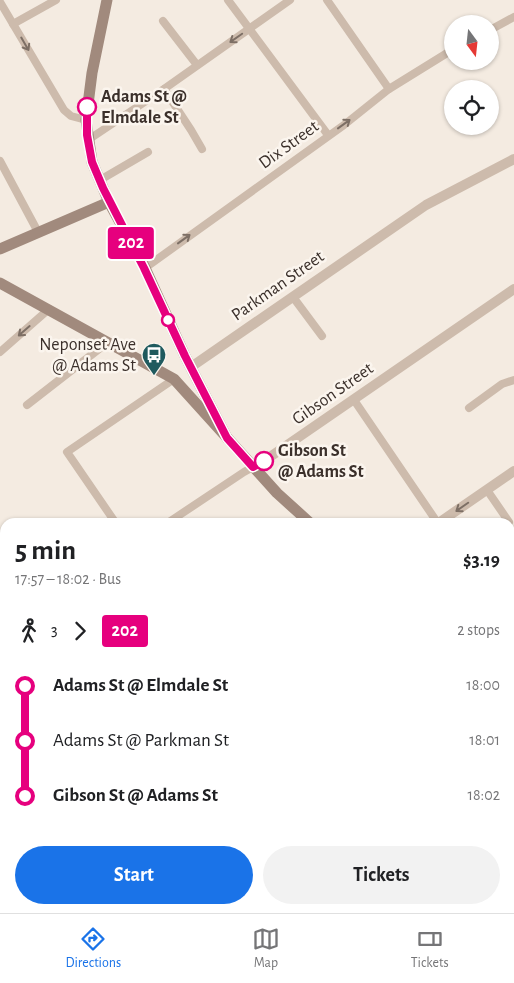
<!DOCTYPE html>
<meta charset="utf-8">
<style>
body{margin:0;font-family:"Alegreya Sans",sans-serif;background:#f2f2f2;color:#202124;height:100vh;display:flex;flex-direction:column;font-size:19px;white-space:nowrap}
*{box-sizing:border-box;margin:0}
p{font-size:16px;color:#757577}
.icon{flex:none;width:28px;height:28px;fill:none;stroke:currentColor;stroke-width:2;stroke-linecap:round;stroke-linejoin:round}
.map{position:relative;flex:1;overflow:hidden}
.panel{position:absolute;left:0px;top:518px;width:515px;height:396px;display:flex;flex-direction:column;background:#fff;border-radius:15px 15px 0 0;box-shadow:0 1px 4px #0004}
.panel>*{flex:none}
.badge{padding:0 10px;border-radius:4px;font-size:18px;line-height:32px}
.needle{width:32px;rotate:165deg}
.tools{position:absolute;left:444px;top:15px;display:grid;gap:10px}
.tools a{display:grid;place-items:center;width:55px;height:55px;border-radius:50%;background:#fff;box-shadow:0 1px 4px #0004;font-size:25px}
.map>.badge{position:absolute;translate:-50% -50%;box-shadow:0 0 0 2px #fff}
.legs{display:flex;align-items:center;gap:8px;height:55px;padding:0 15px;font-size:16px}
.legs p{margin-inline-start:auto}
.summary{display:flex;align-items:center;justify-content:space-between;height:85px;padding:0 15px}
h1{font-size:28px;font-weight:700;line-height:38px}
.primary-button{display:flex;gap:10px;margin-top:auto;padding:10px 15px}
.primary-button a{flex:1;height:58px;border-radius:30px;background:#1a73e8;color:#fff;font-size:20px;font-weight:700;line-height:58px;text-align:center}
.primary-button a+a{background:#f2f2f2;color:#202124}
ul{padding:0 15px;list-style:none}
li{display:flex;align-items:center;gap:18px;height:55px;font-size:19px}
li i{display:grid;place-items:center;width:8px;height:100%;margin:0 6px;background:currentColor}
li i::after{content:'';width:12px;height:12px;margin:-6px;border:4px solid;border-radius:50%;background:#fff}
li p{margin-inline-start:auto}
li:first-child i{background:linear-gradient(#0000 50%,currentColor 0)}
li:last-child i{background:linear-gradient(currentColor 50%,#0000 0)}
.menu{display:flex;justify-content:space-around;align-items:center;height:70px;border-top:1px solid #e0e0e0;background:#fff;font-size:14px;color:#757577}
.menu a{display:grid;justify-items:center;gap:2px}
.menu .selected{color:#1a73e8}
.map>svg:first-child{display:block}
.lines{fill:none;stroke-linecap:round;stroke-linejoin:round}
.minor{stroke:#cdbbac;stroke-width:8}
.tertiary{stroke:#cdbbac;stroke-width:10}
.secondary{stroke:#a18a7d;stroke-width:11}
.rail-casing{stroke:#3b302b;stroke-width:4}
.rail{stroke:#fbf5ee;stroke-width:2;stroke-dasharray:5.5;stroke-linecap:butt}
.oneway{stroke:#7d6f65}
.line-1-casing{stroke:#fff;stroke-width:11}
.line-1{stroke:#e6007e;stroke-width:8}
.stop-1-dot{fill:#fff;stroke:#e6007e;stroke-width:2.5}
.labels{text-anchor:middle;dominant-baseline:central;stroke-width:5;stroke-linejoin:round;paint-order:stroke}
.stop-label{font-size:18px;font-weight:bold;fill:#3b302b;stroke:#fbf5ee;text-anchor:start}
.street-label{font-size:18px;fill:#3b302b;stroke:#fbf5ee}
.poi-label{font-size:18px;fill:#3b302b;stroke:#fbf5ee;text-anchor:end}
</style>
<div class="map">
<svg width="514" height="913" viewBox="0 0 514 913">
<rect width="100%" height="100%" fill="#f4ebe1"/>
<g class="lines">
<g class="minor">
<path d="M 228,0 L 328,135"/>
<path d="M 327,0 L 389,89"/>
<path d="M 0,2 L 64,110 L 71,116 L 86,120"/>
<path d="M 163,21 L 197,65"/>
<path d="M 13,24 L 56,0"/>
<path d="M 490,30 L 514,17"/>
<path d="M 164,89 L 191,130 L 202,149"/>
<path d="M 88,140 L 164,89 L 290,0"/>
<path d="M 0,161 L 38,232"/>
<path d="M 100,180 L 148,152"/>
<path d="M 145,268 L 344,125 L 389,89 L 452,50"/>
<path d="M 293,297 L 322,336"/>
<path d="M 0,352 L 49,309"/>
<path d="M 354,400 L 437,522"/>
<path d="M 27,405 L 108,342"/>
<path d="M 469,408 L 502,384 L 514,380"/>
<path d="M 487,490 L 509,522"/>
<path d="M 115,522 L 67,452 L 174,379"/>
<path d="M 169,522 L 244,472 L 253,467"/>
<path d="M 510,589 L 514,586"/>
<path d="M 0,779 L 5,781"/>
<path d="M 510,788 L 514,785"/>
<path d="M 0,828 L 5,816"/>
<path d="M 299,909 L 301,913"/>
<path d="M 477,909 L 480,913"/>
<path d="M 198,913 L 198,909"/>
<path d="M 345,913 L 350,909"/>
<path d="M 449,913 L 453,909"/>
</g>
<g class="tertiary">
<path d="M 191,367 L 426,205 L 514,159"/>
<path d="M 253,467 L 264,461 L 514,289"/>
<path d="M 440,522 L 514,471"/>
<path d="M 97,913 L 99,909"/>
</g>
<g class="secondary">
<path d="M 107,0 L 92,73 L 86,120 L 92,162 L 109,202 L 145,268 L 185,356 L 227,438"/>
<path d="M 0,249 L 109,202"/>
<path d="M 0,283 L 174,379 L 277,493 L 309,522"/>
<path d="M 510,691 L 514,696"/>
</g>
<defs>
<g id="rail">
<path d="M 0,637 L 5,641"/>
<path d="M 510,649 L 514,648"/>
<path d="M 0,655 L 5,659"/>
<path d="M 231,909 L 233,913"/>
<path d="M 253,909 L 254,913"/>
</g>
</defs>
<use href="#rail" class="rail-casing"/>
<use href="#rail" class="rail"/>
</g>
<defs><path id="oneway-shaft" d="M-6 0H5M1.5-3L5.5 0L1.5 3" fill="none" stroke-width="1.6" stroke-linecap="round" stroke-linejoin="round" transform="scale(1.25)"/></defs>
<g class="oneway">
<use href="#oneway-shaft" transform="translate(236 38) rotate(145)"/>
<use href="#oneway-shaft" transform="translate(25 44) rotate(60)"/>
<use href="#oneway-shaft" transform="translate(344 124) rotate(-36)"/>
<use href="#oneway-shaft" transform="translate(184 239) rotate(-36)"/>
<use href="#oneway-shaft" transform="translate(24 331) rotate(139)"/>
<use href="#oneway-shaft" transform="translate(462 507) rotate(145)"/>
</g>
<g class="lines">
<defs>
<path id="line-1" d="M 87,107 L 87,135 L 92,162 L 103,188 L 144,268 L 185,356 L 227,438 L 253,467 L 264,461"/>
</defs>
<use href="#line-1" class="line-1-casing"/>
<use href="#line-1" class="line-1"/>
</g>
<defs>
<symbol id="bus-pin" viewBox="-11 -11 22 30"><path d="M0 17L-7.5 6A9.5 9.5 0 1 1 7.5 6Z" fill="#1f5a5e" stroke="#fbf5ee"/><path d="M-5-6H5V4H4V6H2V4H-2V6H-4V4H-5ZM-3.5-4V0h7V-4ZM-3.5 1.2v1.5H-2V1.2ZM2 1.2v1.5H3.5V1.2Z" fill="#fff"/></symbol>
</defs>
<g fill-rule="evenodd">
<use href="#bus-pin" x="140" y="341" width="28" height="38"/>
</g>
<g class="stop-1-dot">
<circle cx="87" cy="107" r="9"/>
<circle cx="168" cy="320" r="6"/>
<circle cx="264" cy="461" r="9"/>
</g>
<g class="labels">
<g class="stop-label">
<text x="101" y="97">Adams St @<tspan x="101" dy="21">Elmdale St</tspan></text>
<text x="278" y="451">Gibson St<tspan x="278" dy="21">@ Adams St</tspan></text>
</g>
<g class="street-label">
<text transform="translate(289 145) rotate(-36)">Dix Street</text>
<text transform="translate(278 286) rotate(-35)">Parkman Street</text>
<text transform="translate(333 394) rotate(-35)">Gibson Street</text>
</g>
<g class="poi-label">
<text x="136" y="345">Neponset Ave<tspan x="136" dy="21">@ Adams St</tspan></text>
</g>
</g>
</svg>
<div class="tools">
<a><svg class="needle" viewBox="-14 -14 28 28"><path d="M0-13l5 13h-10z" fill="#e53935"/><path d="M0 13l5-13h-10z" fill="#757577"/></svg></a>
<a><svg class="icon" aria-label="locate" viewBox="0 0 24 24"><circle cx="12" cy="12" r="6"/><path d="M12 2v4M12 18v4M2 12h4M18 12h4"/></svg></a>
</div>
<b class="badge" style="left:131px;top:243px;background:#e6007e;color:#fff">202</b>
<section class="panel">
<div class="summary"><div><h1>5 min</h1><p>17:57 – 18:02 · Bus</p></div><b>$3.19</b></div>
<div class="legs"><svg class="icon" aria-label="walk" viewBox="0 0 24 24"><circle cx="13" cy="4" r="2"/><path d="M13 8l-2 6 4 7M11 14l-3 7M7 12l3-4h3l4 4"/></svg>3<svg class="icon" aria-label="forward" viewBox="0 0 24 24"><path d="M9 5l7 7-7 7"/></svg><b class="badge" style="background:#e6007e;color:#fff">202</b><p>2 stops</p></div>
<ul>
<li><i style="color:#e6007e"></i><b>Adams St @ Elmdale St</b><p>18:00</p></li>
<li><i style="color:#e6007e"></i><span>Adams St @ Parkman St</span><p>18:01</p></li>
<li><i style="color:#e6007e"></i><b>Gibson St @ Adams St</b><p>18:02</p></li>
</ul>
<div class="primary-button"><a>Start</a><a>Tickets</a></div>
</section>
</div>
<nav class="menu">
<a class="selected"><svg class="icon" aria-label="directions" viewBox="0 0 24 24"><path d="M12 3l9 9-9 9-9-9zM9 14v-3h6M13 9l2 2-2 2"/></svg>Directions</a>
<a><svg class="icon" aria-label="map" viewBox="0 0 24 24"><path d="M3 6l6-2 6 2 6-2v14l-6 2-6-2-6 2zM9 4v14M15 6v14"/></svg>Map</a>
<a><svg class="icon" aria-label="tickets" viewBox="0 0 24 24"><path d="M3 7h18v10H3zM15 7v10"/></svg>Tickets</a>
</nav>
